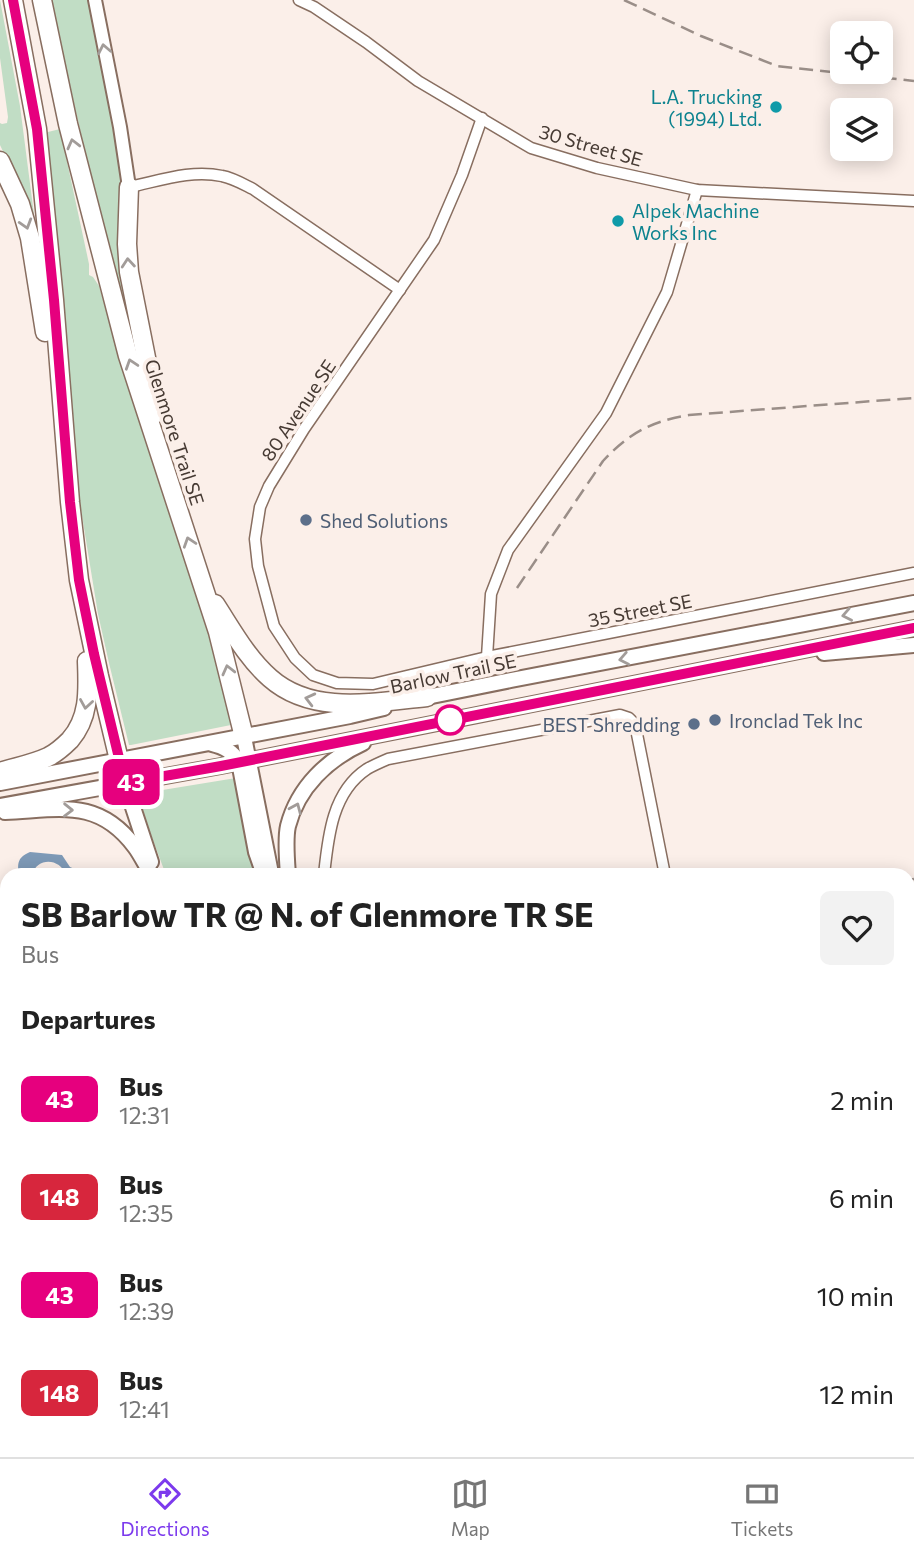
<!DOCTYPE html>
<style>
body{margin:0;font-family:Commissioner,sans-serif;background:#f2f2f2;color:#222;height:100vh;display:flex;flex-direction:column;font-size:26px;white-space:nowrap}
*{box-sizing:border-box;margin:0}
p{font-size:23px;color:#767676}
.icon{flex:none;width:38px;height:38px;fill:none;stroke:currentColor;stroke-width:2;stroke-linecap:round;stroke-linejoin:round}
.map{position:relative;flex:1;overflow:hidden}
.drawer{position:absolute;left:0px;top:868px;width:915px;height:590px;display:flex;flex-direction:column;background:#fff;border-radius:21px 21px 0 0;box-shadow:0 4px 18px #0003}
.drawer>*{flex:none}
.badge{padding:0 14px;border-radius:10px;font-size:24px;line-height:46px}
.fabs{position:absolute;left:830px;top:21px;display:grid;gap:14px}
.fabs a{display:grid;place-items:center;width:63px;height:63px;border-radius:10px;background:#fff;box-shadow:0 4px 18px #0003;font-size:35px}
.map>.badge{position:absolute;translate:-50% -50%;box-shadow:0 0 0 4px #fff}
h2{padding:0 21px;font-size:26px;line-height:63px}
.round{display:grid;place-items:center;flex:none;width:74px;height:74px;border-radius:10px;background:#f2f2f2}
.overview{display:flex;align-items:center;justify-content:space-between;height:119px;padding:0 21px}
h1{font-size:33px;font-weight:700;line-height:52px}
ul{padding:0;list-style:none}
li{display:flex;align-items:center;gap:21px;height:98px;padding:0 21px}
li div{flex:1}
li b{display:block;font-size:26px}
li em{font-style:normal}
li .badge{min-width:77px;font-weight:700;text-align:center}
.tabs{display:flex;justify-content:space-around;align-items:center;height:98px;border-top:2px solid #e0e0e0;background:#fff;font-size:19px;color:#767676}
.tabs a{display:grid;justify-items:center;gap:4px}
.tabs .current{color:#7c3aed}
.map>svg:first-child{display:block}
.green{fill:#c1ddc5}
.water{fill:#7e9ab7}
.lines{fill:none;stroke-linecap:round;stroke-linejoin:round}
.minor-casing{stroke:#886e60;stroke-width:13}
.tertiary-casing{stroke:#886e60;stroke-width:16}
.primary-casing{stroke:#886e60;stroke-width:18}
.motorway-casing{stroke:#886e60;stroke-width:21}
.minor{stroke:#fff;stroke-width:10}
.tertiary{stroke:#fff;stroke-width:12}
.primary{stroke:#fff;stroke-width:14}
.motorway{stroke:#fff;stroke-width:18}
.rail{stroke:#9a8e88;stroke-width:2.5;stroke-dasharray:14 7;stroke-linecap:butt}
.oneway{stroke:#a29c99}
.line-casing{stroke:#fff;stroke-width:16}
.line{stroke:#e6007e;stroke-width:10}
.culture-dot{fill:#0f9aa8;stroke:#fbefe9;stroke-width:2.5}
.service-dot{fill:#5c6f8a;stroke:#fbefe9;stroke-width:2.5}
.stop-dot{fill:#fff;stroke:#e6007e;stroke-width:3.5}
.labels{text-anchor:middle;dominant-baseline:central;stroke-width:7;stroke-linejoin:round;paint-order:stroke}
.culture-label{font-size:19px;fill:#0d838f;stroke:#fbefe9;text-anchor:end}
.street-label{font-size:19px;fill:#463a33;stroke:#fbefe9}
.service-label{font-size:19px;fill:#4e5e75;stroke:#fbefe9;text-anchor:start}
</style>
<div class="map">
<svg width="914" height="1457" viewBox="0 0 914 1457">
<rect width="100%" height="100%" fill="#fbefe9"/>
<g class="green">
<path d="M 0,0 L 20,106 L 37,238 L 17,181 L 0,145 L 0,123 L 2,124 L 7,123 L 8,117 L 0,58 Z"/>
<path d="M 52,0 L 91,0 L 121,161 L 133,322 L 129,323 C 99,216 74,108 52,0 Z"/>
<path d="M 60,129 L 89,264 L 89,275 L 93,277 L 99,286 L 114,338 L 144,435 L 207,622 L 219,664 L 231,724 L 231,725 L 131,745 L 129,745 L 109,663 L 98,614 L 76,479 L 44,133 Z"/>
<path d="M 236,778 L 256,875 L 166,875 L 151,835 L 138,794 Z"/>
</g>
<path class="water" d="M 30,852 L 62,855 L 70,867 L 88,875 L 66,875 C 60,858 37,857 32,875 L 19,875 C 17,863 18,857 30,852 Z"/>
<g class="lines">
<defs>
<g id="minor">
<path d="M 299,0 L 314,7 L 366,42 L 418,81 L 531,148 L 597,168 L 697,190 L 914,201"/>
<path d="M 482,118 L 462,175 L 434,240 L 304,429 L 269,486 L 260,507 L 255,539 L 258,566 L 274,626 L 295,658 L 313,675 L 337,683 L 373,684 L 487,657 L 914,573"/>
<path d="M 129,187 C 159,181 191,169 222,176 C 233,178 243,184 253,189 L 400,290"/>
<path d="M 487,657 L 491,594 L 508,550 L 606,413 L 667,292 L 697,190"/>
<path d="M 324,875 C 328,837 332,792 367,769 C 374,765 381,762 388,759 L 620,715 L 629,718 L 635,724 L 665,875"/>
<path d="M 908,1087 L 914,1086"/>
<path d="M 0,1327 L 7,1326"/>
<path d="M 325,1451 L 327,1457"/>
<path d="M 437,1451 L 438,1457"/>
<path d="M 776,1451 L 777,1457"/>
</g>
<path id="tertiary" d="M 95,0 L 120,127 L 129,187"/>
<g id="primary">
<path d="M 824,653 L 914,645"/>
<path d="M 417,699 L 511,680 L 914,603"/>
<path d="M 244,737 L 271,873"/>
<path d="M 212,744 C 224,747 232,751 239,762 L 256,852 L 264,875"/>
<path d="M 119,760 L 125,783 L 151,862"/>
<path d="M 0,783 L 350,716 L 384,708"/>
<path d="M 0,806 L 221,766 L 914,628"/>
<path d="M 5,812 C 58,810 98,797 135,847 C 141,855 146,866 152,875"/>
<path d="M 288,875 C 287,861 285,839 288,826 C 298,787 328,759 363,743"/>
<path d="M 360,1451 L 361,1457"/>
<path d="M 385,1451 L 386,1457"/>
</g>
<g id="motorway">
<path d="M 13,0 L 37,129 L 54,300 L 70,502 L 79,580 L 99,676 L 119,760"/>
<path d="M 42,0 L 68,124 L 128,356 L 218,632 L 244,737"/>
<path d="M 0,161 L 20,204 L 30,238 L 45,332"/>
<path d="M 129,187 L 127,244 L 129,272 L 157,413"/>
<path d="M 215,604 C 232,630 247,658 270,678 C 313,716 375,702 427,697"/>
<path d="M 0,772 C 16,767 33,764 48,757 C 56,753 64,746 70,740 C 90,717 88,690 87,661"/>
</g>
</defs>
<use href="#minor" class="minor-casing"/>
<use href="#tertiary" class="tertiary-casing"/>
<use href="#primary" class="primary-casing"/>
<use href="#motorway" class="motorway-casing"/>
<use href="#minor" class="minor"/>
<use href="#tertiary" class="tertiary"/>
<use href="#primary" class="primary"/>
<use href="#motorway" class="motorway"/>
<g class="rail">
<path d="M 624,0 L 701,36 L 777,66 L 914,81"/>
<path d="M 517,588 L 603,461 C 629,433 652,421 689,415 L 914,398"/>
<path d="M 908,880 L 914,879"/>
<path d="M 908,905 L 914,903"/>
<path d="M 908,948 L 914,941"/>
<path d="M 908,1221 L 914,1247"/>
<path d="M 908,1259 L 914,1288"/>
<path d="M 908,1293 L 914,1308"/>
</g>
</g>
<defs><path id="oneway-chevron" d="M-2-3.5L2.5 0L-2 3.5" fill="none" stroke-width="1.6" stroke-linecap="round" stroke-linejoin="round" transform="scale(1.75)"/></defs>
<g class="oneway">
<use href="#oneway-chevron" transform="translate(104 49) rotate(-101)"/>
<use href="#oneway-chevron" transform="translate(73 144) rotate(-104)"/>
<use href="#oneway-chevron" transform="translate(26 224) rotate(73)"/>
<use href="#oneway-chevron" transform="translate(128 263) rotate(-95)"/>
<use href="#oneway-chevron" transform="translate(131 364) rotate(-108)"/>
<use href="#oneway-chevron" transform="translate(189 542) rotate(-108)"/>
<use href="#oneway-chevron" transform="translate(847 615) rotate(169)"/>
<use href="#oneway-chevron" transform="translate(624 659) rotate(169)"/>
<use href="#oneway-chevron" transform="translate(228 670) rotate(-104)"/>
<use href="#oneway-chevron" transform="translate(310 699) rotate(-166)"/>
<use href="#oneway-chevron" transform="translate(86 704) rotate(99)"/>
<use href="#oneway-chevron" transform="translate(296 808) rotate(-67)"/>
<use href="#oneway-chevron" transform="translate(68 810) rotate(1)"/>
</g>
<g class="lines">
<defs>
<path id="line" d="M 13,0 L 37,129 L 54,300 L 70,502 L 79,580 L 94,654 L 125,783 L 221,766 L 914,628"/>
</defs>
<use href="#line" class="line-casing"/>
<use href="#line" class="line"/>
</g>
<g class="culture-dot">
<circle cx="776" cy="107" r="7"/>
<circle cx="618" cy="221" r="7"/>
</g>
<g class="service-dot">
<circle cx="306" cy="520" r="7"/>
<circle cx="715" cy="720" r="7"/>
<circle cx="694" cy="724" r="7"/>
</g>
<circle class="stop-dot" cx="450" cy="720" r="14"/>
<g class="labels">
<g class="culture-label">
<text x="762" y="96">L.A. Trucking<tspan x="762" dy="22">(1994) Ltd.</tspan></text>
<text x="632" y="210" text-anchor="start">Alpek Machine<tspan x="632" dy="22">Works Inc</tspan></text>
</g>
<g class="street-label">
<text transform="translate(591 145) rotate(16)">30 Street SE</text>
<text transform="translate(298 410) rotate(-56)">80 Avenue SE</text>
<text transform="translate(175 432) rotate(72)">Glenmore Trail SE</text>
<text transform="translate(640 610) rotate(-11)">35 Street SE</text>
<text transform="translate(453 673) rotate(-12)">Barlow Trail SE</text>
</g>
<g class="service-label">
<text x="320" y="520">Shed Solutions</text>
<text x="729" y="720">Ironclad Tek Inc</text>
<text x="680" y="724" text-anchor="end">BEST Shredding</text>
</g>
</g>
</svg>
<div class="fabs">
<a><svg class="icon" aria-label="locate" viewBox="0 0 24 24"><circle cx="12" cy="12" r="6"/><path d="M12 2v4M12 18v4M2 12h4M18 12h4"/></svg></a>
<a><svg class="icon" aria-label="layers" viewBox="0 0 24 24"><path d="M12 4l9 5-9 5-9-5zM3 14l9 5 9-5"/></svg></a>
</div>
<b class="badge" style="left:131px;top:782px;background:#e6007e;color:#fff">43</b>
<section class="drawer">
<div class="overview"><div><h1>SB Barlow TR @ N. of Glenmore TR SE</h1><p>Bus</p></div><a class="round"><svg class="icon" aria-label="heart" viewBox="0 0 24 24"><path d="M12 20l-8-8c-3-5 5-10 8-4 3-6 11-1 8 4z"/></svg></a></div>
<h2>Departures</h2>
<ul>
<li><span class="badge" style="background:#e6007e;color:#fff">43</span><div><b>Bus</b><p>12:31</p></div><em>2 min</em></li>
<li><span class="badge" style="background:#d7263d;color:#fff">148</span><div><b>Bus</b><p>12:35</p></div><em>6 min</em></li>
<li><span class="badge" style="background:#e6007e;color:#fff">43</span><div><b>Bus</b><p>12:39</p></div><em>10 min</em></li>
<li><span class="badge" style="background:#d7263d;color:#fff">148</span><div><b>Bus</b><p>12:41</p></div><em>12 min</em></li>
</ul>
</section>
</div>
<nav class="tabs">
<a class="current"><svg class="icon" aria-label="directions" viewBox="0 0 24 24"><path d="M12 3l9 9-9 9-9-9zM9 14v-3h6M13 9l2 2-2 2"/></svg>Directions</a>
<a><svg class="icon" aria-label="map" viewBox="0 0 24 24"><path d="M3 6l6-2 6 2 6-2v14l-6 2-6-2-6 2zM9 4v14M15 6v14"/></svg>Map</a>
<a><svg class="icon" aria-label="tickets" viewBox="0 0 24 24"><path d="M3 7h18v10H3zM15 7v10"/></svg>Tickets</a>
</nav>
